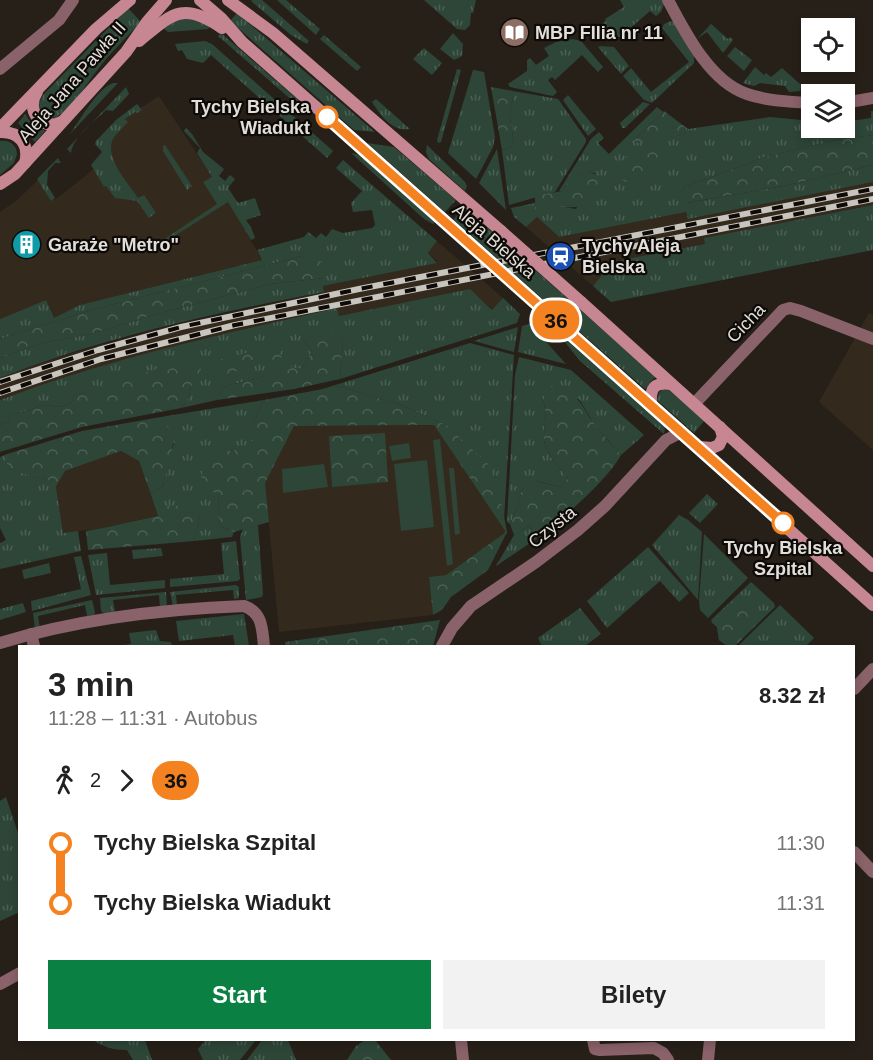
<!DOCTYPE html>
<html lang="pl">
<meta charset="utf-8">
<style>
body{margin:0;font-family:Arial,sans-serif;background:#f2f2f2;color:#222;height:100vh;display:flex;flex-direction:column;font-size:22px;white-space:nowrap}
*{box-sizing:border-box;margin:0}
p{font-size:20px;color:#767676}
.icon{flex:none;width:33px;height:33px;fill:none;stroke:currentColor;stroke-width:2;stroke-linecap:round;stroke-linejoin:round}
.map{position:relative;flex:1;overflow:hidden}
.sheet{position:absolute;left:18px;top:645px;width:837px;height:396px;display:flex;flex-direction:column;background:#fff;border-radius:0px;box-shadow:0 3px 9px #0003}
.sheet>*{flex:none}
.badge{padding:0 12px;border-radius:20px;font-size:21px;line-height:39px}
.fabs{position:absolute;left:801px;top:18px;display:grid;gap:12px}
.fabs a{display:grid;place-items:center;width:54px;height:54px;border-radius:0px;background:#fff;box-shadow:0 3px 9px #0003;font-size:30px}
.map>.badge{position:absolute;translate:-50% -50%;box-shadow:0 0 0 3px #fff}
.legs{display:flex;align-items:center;gap:9px;height:66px;padding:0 30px;font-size:20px}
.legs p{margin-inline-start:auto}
.head{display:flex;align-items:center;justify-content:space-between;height:102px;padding:0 30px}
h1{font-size:33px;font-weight:700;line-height:45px}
.primary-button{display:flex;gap:12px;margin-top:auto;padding:12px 30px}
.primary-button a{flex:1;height:69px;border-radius:0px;background:#0b8043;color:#fff;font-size:24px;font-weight:700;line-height:69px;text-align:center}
.primary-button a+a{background:#f2f2f2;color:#222}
ul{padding:0 30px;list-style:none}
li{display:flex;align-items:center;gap:21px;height:60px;font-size:22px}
li i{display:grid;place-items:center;width:9px;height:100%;margin:0 8px;background:currentColor}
li i::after{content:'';width:15px;height:15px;margin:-8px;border:4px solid;border-radius:50%;background:#fff}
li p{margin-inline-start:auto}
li:first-child i{background:linear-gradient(#0000 50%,currentColor 0)}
li:last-child i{background:linear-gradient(currentColor 50%,#0000 0)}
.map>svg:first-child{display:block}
.built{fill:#33291c}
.grass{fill:url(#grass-tufts)}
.forest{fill:url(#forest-crowns)}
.pitch{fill:#2d4638}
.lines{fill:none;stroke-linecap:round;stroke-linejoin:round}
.street{stroke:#8a6269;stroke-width:12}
.secondary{stroke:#c68692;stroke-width:12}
.rail-casing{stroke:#c8c4be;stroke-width:6}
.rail{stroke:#0d0a07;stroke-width:4;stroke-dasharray:11;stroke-linecap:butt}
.secondary-bridge{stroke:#c68692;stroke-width:12}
.line-1-casing{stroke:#fff;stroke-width:14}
.line-1{stroke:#f58220;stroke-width:9}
.stop-1-dot{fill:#fff;stroke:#f58220;stroke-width:3}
.labels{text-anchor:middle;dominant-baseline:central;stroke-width:4.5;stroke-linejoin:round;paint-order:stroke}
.poi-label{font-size:18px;font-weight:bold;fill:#e2ded9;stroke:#0d0a07;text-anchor:start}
.street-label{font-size:18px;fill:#e2ded9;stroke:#0d0a07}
.stop-label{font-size:18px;font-weight:bold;fill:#e2ded9;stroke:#0d0a07;text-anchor:end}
</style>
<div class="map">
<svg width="873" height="1060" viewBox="0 0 873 1060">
<defs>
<pattern id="grass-tufts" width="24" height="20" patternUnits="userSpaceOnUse" patternTransform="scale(1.5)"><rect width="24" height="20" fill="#2d4638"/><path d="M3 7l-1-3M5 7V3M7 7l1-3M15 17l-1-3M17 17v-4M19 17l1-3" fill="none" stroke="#4b6054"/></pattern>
<pattern id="forest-crowns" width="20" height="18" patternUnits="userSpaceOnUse" patternTransform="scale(1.5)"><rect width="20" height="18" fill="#2d4638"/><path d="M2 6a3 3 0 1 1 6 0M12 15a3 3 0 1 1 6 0" fill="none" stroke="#4b6054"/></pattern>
</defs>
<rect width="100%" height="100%" fill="#272019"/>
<g class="built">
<path d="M 159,96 L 230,204 L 262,260 L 81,305 L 54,319 L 46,300 L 0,319 L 0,212 L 17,200 L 40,178 L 54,200 L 59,197 L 96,167 L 93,163 L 102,152 L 95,144 L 110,128 Z"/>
<path d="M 873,182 L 873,205 L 705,238 L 706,245 L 603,274 L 593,286 L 526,227 L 537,217 L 559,237 L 686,212 L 688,219 Z"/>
<path d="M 437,241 L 503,298 L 493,310 L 470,290 L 339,316 L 336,308 L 182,344 L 78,373 L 0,400 L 0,378 L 14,372 L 76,352 L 166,327 L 324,292 L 323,286 L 437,263 L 437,261 L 428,253 Z"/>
<path d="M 869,313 L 873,315 L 873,450 L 819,402 Z"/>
<path d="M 434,425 L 507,532 L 446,575 L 429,577 L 433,615 L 279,632 L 265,483 L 294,426 Z"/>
<path d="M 121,451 L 139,461 L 158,516 L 103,528 L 63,533 L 56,487 L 65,471 Z"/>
</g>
<g class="grass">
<path d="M 252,0 L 262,0 L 309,41 L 307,44 L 291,35 L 251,1 Z"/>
<path d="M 277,0 L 286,0 L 320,29 L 316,35 Z"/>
<path d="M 424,0 L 476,0 L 473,13 L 471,13 L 470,25 L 465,30 L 457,29 Z"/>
<path d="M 620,0 L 664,0 L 665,2 L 661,12 L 656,16 L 650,11 L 620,37 L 603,35 L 598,27 L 606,21 L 605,19 L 624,7 Z"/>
<path d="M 128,8 L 141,22 C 127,37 111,52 99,68 C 85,85 74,107 55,118 L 42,114 L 39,104 L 43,95 Z"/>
<path d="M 237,13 L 375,132 L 354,130 L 230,21 Z"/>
<path d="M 186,16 L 211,26 L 208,29 L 168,32 L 163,28 Z"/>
<path d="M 671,21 L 674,22 L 694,56 L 694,63 L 652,103 L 644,100 L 623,76 L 631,68 L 651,92 L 689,62 L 662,28 L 664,24 Z"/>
<path d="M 711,24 L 728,39 L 730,37 L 733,40 L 723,53 L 707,32 L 697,39 Z"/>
<path d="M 221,33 L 305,106 L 302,109 L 218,36 Z"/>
<path d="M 453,33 L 463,44 L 462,56 L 454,60 L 440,49 Z"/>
<path d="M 324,35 L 361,67 L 357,71 L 320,39 Z"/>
<path d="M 573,39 L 581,41 L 603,67 L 598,72 L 582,55 L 555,80 L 552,77 L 548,80 L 557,92 L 553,96 L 510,87 L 508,84 L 527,71 L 527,60 L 530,58 L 536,65 L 549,56 L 544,48 L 556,42 Z"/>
<path d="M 205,41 L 212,44 L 333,151 L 327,158 L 211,55 L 203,63 L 187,59 L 182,50 L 178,51 L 175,44 Z"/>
<path d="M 600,46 L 614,47 L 629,66 L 621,74 L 598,47 Z"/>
<path d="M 735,47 L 752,60 L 744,71 L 727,56 Z"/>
<path d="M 424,48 L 442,63 L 432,75 L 413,59 Z"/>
<path d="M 755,67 L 764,75 L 766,73 L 771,77 L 782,68 L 801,85 L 800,91 L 789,92 L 785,86 L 760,83 L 754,86 L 743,83 Z"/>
<path d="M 457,69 L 461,70 L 441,142 L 438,143 L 437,140 Z"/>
<path d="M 473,70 L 484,72 L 495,137 L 493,147 L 476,179 L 448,153 Z"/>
<path d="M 113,83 L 118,83 L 70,134 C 80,120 97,89 113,83 Z"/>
<path d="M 126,87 L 129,94 L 113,111 L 106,110 C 94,122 73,137 71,153 L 67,149 Z"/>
<path d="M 513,91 L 558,99 L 586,139 L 586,142 L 555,192 L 509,205 L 502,150 L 511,147 C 516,136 509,123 510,111 C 511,104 514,98 513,91 Z"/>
<path d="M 568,95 L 596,129 L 588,136 L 563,100 Z"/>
<path d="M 376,99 L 410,129 C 392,132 381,116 372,102 Z"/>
<path d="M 643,102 L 650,104 L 625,128 L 622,128 L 620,123 Z"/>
<path d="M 137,104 L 142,110 L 137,113 L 135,112 L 125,119 L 128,122 C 123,128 115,134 112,141 C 106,160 129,184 138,198 L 144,195 L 156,213 L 149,218 L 137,201 L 115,198 L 106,186 L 104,187 L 91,165 L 102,152 L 95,144 L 96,141 L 116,120 Z"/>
<path d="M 657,107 L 663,112 L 633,141 L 683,135 L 688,129 L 770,117 L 811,121 L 812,128 L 844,128 L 845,122 L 871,118 L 871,111 L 873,111 L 873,135 L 835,140 L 761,158 L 748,164 L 683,187 L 687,203 L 788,185 L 873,165 L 873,182 L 688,219 L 686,212 L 559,237 L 537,217 L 526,227 L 514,217 L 511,208 L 535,203 L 535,209 L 552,205 L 576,209 L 595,173 C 579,171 571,179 562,191 L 559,191 L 591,139 L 599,132 L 604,138 L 598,143 L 609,154 Z"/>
<path d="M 25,114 L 32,124 L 45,131 L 35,142 L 18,123 Z"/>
<path d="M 186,128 L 192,134 L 203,152 L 224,169 L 219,176 L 225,181 L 230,175 L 235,179 L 228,188 L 238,203 L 255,198 L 261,215 L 246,220 L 251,227 L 255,238 L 251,240 L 228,202 L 165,242 L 163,240 L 217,204 L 203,182 L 212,177 L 197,153 L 200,148 L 184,131 Z"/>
<path d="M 0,141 C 9,140 16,144 17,154 L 14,163 L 0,175 Z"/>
<path d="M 367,143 L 394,147 L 456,200 L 445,212 Z"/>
<path d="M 165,145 L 192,186 L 187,190 L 163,151 L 163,146 Z"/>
<path d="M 427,145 L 465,182 L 467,186 L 465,191 L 429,159 L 426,152 Z"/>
<path d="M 497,149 L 506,210 L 479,183 Z"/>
<path d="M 351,153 L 360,155 L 436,221 L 433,224 L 424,219 Z"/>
<path d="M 58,158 L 61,163 L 55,163 L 48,171 L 47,185 L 55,198 L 51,201 L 37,179 Z"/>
<path d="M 343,160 L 437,241 L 428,253 L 437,263 L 323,286 L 324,292 C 218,312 100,338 0,378 L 0,358 L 42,343 L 91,334 L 157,314 L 270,284 L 325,278 L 302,256 L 95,309 L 0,339 L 0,319 L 46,300 L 54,318 L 80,305 L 262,260 L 257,250 L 304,237 L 308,232 L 316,238 L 321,233 L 326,237 L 332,229 L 343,233 L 372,228 L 375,225 L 372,210 L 353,212 L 351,203 L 362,191 L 336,168 Z"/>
<path d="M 873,205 L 873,250 L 611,302 L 593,286 L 602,275 L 591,266 L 705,244 L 704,238 Z"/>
<path d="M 464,207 L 656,377 C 650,381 649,385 645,389 L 453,220 Z"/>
<path d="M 470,289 L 492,310 L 503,298 L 520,314 L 517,323 L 340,379 L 343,340 L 303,340 L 312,351 L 302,368 L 293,368 L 284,364 L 259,378 L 225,386 L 217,400 L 181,408 L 189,397 L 191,386 L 113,384 L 75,395 L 71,403 L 60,407 L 45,405 L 11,415 L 8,422 L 0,425 L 0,400 C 109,358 223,334 337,308 L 339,316 Z"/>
<path d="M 534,309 L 662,422 L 665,427 L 664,434 L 579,360 L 565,342 L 531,310 Z"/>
<path d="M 530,324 L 566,364 L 518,352 L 522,326 Z"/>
<path d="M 518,327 L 514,352 L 474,341 Z"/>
<path d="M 470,343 L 514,355 L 504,519 L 501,500 L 446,425 L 401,405 L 339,386 L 313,392 Z"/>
<path d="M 519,357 L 571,370 L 644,435 L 621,455 L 594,424 L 579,399 L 543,400 C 548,418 544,421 544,438 C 544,453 559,467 568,478 L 560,487 L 536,481 L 522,489 L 518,506 L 510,524 L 507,522 L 515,375 Z"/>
<path d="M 663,389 L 669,390 L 705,420 L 694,433 L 657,400 L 659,393 Z"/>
<path d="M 264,400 L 253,423 L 253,438 L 246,450 L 231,450 L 218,494 L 220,526 L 234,532 L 232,537 L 194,541 L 200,517 L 158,516 L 150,492 L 163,487 L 168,460 L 174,444 L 164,419 L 155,418 Z"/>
<path d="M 7,454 L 8,469 L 58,483 L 56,487 L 63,533 L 78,531 L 81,551 L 0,569 L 0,543 L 6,540 L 0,528 L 0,457 Z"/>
<path d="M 707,494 L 718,504 L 700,523 L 689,513 Z"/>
<path d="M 679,515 L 688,520 L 702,532 L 698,600 L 652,545 Z"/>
<path d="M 258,525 L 263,594 L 262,597 L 246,600 L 240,537 L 243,529 Z"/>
<path d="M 529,526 L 539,537 L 496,566 L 514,535 Z"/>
<path d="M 704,534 L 748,578 L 708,618 L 700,610 L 699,600 Z"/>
<path d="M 236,541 L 240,579 L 238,581 L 170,587 L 170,579 L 224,574 L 221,543 Z"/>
<path d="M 648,547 L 689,593 L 679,602 L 660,581 L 607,628 L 587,601 Z"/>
<path d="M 161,548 L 163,556 L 133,559 L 132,550 Z"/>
<path d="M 107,553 L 110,585 L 165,580 L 165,588 L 96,595 L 88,555 Z"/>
<path d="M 81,556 L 91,595 L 32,611 L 31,601 L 81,589 L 74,557 Z"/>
<path d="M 49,563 L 51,573 L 24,579 L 22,570 Z"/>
<path d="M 751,582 L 774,603 L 775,607 L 734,646 L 727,646 L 719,640 L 717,627 L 711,620 Z"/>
<path d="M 236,585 L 239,587 L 239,598 L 234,599 L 233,590 L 176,595 L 177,606 L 173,606 L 170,592 Z"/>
<path d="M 166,592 L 167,607 L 160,608 L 159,595 L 113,600 L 115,612 L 105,614 L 101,611 L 100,598 Z"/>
<path d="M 92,600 L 95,612 L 94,615 L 87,616 L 85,605 L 38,616 L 40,629 L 35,629 L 33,613 Z"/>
<path d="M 23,603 L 26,612 L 0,620 L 0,609 Z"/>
<path d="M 780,605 L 814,638 L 806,646 L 738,646 Z"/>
<path d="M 580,608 L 601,634 L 585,646 L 542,646 L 538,638 Z"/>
<path d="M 244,614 L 249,646 L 235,646 L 233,635 L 179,641 L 176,621 Z"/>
<path d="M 156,630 L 160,641 L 171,642 L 172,646 L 115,646 L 131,644 L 129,633 Z"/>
<path d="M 6,797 L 19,836 L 20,912 L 0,921 L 0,801 Z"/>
<path d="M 93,1040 L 145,1040 L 152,1060 L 133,1060 L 127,1050 C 113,1050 104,1047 93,1040 Z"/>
<path d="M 206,1040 L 256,1040 L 240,1060 L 203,1060 L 198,1049 Z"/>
<path d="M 262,1040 L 288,1040 L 296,1060 L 247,1060 Z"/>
</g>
<g class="forest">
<path d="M 491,87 L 513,91 C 514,98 511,104 510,111 C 509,123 516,136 511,147 L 502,150 Z"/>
<path d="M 664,111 L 688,129 L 683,135 L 635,143 L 633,141 Z"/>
<path d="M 873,135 L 873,165 L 788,185 L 686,203 L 683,187 L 748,164 L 761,158 L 835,140 Z"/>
<path d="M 656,145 L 662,155 L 664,162 L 644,178 L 626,182 L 619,177 L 620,163 L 634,150 Z"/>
<path d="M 585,172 C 596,173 601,176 603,187 C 574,220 571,201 535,209 L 535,196 L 562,191 L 570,180 Z"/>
<path d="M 302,256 L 323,262 L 325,278 L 270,284 L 157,314 L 91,334 L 42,343 L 0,358 L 0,339 L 3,338 L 95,309 Z"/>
<path d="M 332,332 L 343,340 L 340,379 L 294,389 L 217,400 L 225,386 L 259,378 L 285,363 L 293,368 L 302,368 L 312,351 L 303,340 L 313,335 Z"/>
<path d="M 270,347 L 279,350 L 282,357 L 221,376 L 214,371 L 214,361 Z"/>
<path d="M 196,361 L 201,369 L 200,379 L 191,386 L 189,397 L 181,408 L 82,427 L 0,452 L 0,425 L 8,422 L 11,415 L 45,405 L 60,407 L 71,403 L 75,395 L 179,362 Z"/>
<path d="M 339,386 L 401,405 L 446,425 L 490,466 L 501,500 L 507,532 L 488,570 L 451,597 L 442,610 L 433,615 L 429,577 L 446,575 L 506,532 L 434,425 L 294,426 L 265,483 L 269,522 L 234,532 L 220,526 L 218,494 L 202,488 C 199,454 215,452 246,449 L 253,438 L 253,423 L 264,400 Z"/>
<path d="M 551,386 C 579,389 580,406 596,426 C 604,436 613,446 621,455 C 605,483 565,516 539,537 L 529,526 L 514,535 L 510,524 L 518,506 L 522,489 L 535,481 L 560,487 L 568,478 C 559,467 544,453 544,438 C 544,421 548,418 543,400 Z"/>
<path d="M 155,418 L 164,418 C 167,424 171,431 173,437 C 175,445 165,476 163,487 L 150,492 L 139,461 L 121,451 L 65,471 L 58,483 L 7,469 L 7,454 L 82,431 Z"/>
<path d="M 385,433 L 388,482 L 332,487 L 329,436 Z"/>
<path d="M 166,506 L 188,506 L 200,517 L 194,541 L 88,550 L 86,531 L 103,528 L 158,516 Z"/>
<path d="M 736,597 L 760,621 L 735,646 L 727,646 L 719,640 L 717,627 L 711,622 Z"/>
<path d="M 440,620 L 433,646 L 285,646 L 285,642 Z"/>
<path d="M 365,1040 L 375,1040 L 391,1060 L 347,1060 L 356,1046 Z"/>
</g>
<g class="pitch">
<path d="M 440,439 L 453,564 L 447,566 L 433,440 Z"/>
<path d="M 409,443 L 411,458 L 392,461 L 389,446 Z"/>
<path d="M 427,460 L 434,527 L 401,531 L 394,464 Z"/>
<path d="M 324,464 L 328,487 L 283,493 L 282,469 Z"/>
<path d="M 449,468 L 454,468 L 460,534 L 455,535 Z"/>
</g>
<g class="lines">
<g class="street">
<path d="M 668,0 C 685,32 710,82 747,94 C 767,101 791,102 812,103"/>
<path d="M 0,69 L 59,20 L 73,0"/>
<path d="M 844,103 L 873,98"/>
<path d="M 694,404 L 783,310 L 790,308 L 801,311 L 873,339"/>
<path d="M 31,634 L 34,646"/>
<path d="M 0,643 C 78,619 163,609 244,606 C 263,613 262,629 264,646"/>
<path d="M 442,646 L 452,628 L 471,606 L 536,562 L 578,530 L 605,506 L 666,440 L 682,432"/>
<path d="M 854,689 L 873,669"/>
<path d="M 854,852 L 873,872"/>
<path d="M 0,984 L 20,973"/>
<path d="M 461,1040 L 463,1060"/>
<path d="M 593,1040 L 595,1049 L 600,1050 L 654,1048 L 663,1053 L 668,1060"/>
<path d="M 708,1060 L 710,1040"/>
</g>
<g class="secondary">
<path d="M 200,0 L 221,18 L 242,42 L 460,234"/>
<path d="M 228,0 L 273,33 L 501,231"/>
<path d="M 139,41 C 171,15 182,0 222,28"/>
<path d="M 37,92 C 25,109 41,132 61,122"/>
<path d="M 0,128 L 96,29 L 130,0"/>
<path d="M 0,132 C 19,131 30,145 25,163"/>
<path d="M 0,184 L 15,174 L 126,52 L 147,22 L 166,0"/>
<path d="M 581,302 L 873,566"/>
<path d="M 541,307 L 873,605"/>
<path d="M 651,404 C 650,388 654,382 671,384"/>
<path d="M 699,447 L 712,448 L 719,445 L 723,437 L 720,427"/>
</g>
<defs>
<g id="rail">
<path d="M 0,382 L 98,350 L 181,327 L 359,289 L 873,189"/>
<path d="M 0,393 L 101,359 L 235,325 L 873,199"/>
</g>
</defs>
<use href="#rail" class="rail-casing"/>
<use href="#rail" class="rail"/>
<g class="secondary-bridge">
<path d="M 501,231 L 581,302"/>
<path d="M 460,234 L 541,307"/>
</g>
</g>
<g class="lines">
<defs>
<path id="line-1" d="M 327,117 L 783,523"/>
</defs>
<use href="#line-1" class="line-1-casing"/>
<use href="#line-1" class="line-1"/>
</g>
<defs>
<symbol id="library-disc" viewBox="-11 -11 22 22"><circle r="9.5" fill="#8d6e63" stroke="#0d0a07"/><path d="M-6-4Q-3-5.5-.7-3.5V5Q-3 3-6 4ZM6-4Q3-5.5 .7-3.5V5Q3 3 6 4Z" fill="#fff"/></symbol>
<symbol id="building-disc" viewBox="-11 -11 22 22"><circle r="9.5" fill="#0f9aa8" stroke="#0d0a07"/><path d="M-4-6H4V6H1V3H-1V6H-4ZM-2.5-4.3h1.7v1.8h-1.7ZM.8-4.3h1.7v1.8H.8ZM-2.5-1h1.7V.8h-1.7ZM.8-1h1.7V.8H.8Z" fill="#fff"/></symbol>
<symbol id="station-disc" viewBox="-11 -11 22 22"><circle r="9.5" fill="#1a4fb4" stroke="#0d0a07"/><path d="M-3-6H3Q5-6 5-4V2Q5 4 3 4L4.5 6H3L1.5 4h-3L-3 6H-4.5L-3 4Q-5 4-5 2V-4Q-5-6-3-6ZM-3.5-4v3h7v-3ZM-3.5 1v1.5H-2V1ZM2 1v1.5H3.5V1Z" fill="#fff"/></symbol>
</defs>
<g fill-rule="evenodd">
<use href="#library-disc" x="498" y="16" width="33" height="33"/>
<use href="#building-disc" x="10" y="228" width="33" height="33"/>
<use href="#station-disc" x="544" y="240" width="33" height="33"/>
</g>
<g class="stop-1-dot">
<circle cx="327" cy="117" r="10"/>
<circle cx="783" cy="523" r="10"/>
</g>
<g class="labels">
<g class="poi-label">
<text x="535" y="33">MBP FIlia nr 11</text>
<text x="48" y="245">Garaże "Metro"</text>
<text x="582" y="246">Tychy Aleja<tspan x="582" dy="21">Bielska</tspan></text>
</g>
<g class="street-label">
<text transform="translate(72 82) rotate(-49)">Aleja Jana Pawła II</text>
<text transform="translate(494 241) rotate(41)">Aleja Bielska</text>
<text transform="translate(746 323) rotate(-46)">Cicha</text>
<text transform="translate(552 527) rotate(-39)">Czysta</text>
</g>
<g class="stop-label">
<text x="310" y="107">Tychy Bielska<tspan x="310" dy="21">Wiadukt</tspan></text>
<text x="783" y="548" text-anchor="middle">Tychy Bielska<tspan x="783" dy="21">Szpital</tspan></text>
</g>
</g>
</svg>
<div class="fabs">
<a><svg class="icon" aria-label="locate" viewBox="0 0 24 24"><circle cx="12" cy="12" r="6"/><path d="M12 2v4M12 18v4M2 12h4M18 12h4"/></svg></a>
<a><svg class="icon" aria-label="layers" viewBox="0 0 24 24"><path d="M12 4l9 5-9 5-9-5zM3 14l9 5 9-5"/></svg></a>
</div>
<b class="badge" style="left:556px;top:320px;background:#f58220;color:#111">36</b>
<section class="sheet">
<div class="head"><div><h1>3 min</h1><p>11:28 – 11:31 · Autobus</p></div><b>8.32 zł</b></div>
<div class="legs"><svg class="icon" aria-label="walk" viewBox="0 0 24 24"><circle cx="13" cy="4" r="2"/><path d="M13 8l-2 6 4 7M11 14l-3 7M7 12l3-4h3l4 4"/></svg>2<svg class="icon" aria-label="forward" viewBox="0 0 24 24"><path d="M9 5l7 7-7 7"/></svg><b class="badge" style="background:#f58220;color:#111">36</b></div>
<ul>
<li><i style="color:#f58220"></i><b>Tychy Bielska Szpital</b><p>11:30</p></li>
<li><i style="color:#f58220"></i><b>Tychy Bielska Wiadukt</b><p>11:31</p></li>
</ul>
<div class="primary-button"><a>Start</a><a>Bilety</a></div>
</section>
</div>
